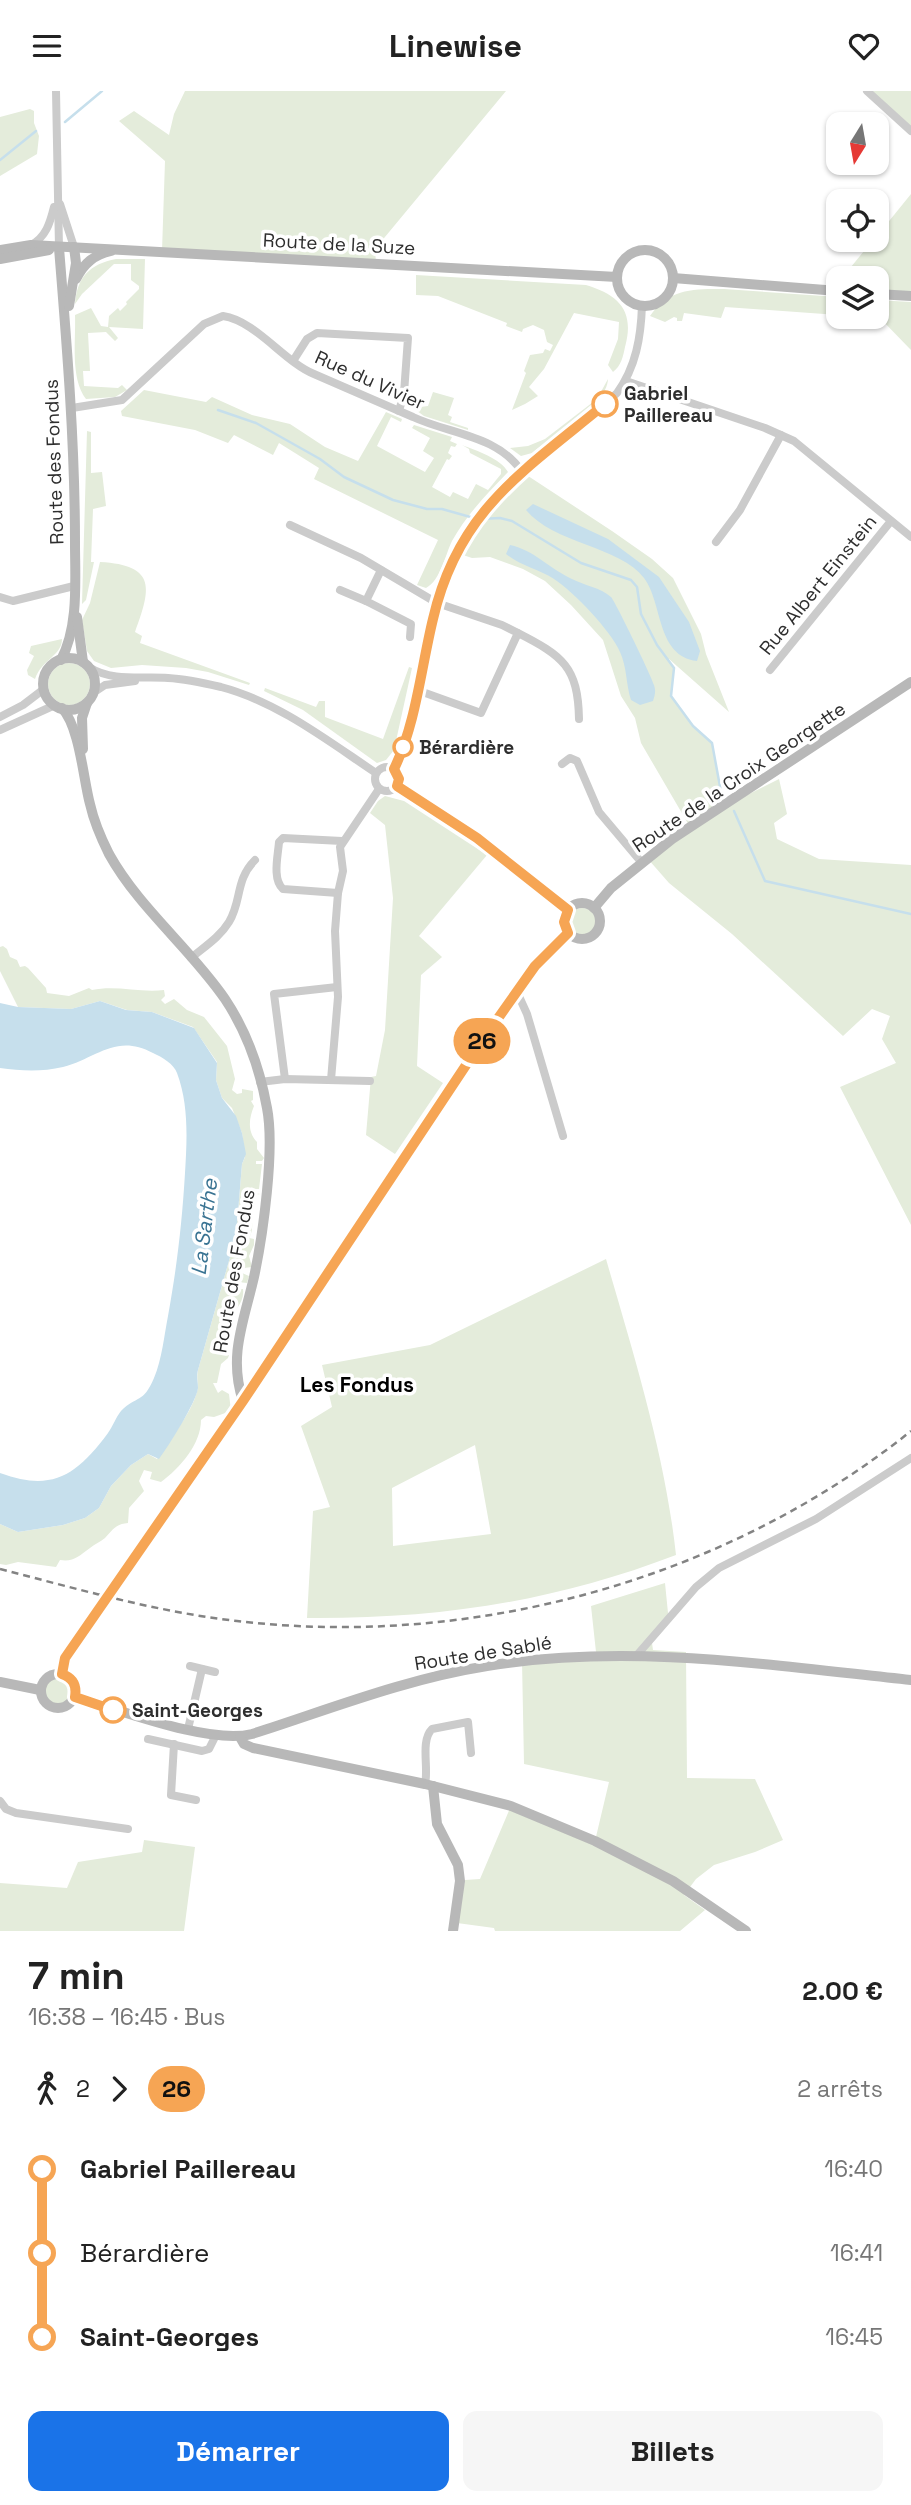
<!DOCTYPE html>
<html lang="fr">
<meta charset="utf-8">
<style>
body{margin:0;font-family:"Space Grotesk",sans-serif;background:#f6f6f6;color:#222;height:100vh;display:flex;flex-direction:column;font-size:26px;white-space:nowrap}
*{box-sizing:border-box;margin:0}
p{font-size:23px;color:#767676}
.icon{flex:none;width:38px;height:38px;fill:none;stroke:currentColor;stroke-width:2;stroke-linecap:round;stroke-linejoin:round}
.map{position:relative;height:1840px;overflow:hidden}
.side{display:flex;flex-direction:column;background:#fff;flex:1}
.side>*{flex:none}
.badge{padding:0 14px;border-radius:23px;font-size:24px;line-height:46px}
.needle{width:46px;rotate:191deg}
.controls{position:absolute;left:826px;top:21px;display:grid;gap:14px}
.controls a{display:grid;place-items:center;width:63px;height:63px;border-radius:14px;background:#fff;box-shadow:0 2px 5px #0004;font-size:35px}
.map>.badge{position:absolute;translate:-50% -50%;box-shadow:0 0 0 4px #fff}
.legs{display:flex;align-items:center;gap:10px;height:77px;padding:0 28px;font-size:23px}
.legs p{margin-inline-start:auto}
.head{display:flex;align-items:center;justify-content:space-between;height:119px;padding:0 28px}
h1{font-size:38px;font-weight:600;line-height:52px}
.cta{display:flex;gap:14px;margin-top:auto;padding:14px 28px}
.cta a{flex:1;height:80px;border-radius:14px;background:#1a73e8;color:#fff;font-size:28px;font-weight:600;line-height:80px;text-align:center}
.cta a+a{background:#f6f6f6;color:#222}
ul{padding:0 28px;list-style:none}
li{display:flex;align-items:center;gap:24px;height:84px;font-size:26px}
li i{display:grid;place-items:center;width:10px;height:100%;margin:0 9px;background:currentColor}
li i::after{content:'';width:18px;height:18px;margin:-9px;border:5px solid;border-radius:50%;background:#fff}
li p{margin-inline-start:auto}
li:first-child i{background:linear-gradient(#0000 50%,currentColor 0)}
li:last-child i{background:linear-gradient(currentColor 50%,#0000 0)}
header{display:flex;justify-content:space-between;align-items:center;height:91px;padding:0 28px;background:#fff;font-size:32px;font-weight:600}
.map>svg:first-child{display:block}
.green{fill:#e4ecdb;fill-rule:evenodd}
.water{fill:#c6dfec}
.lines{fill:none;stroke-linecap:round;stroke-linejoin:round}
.stream{stroke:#c6dfec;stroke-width:2.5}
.street{stroke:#cbcbcb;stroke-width:8}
.secondary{stroke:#b8b8b8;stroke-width:10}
.rail{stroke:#838383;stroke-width:2.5;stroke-dasharray:7 5;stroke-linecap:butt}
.secondary-bridge{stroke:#b8b8b8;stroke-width:10}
.line-1-casing{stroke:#fff;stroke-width:16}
.line-1{stroke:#f6a554;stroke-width:10}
.stop-1-dot{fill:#fff;stroke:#f6a554;stroke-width:3.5}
.labels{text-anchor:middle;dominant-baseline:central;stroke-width:7;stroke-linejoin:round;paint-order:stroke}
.street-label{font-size:19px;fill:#2e2e2e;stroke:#fff}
.stop-label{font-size:19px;font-weight:bold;fill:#2e2e2e;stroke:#fff;text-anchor:start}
.water-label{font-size:21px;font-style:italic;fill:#397392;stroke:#fff}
.neighbourhood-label{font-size:21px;font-weight:bold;fill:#000;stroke:#fff}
</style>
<header><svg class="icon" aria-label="menu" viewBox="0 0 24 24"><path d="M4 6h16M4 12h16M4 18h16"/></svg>Linewise<svg class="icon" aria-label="heart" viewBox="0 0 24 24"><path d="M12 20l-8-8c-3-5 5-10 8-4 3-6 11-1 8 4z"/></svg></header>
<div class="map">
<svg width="911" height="1840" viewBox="0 0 911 1840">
<rect width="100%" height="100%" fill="#fff"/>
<g class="green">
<path d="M 185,0 L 506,0 L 375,158 L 376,172 L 162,160 L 165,70 L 119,30 L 134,20 L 169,44 L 174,23 Z"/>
<path d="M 872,0 L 911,0 L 911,37 Z"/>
<path d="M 30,18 L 34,20 L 34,32 L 39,45 L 37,63 L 0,85 L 0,26 Z"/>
<path d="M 911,103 L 911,205 L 877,203 L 877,187 L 842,187 L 873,149 L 877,149 L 877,145 Z"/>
<path d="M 116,168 L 145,168 L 143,238 L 109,236 L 118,247 L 115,250 L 106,241 L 88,242 L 90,280 L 83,280 L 84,295 L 118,297 L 122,294 L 127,299 L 115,306 L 86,308 C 70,287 76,250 75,224 L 91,217 L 101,235 L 108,236 L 109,225 L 118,217 L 120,220 L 127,213 L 126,211 L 139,198 L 139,195 L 131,189 L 131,173 L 114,173 L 82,203 L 75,213 C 77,186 90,173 116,168 Z"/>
<path d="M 416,184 L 586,194 C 619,204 635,220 625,256 C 623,266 621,275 613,281 L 608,274 L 618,248 L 619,231 L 574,222 L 544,278 L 529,296 L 538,305 L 525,313 L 512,319 L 526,282 L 524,280 L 530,264 L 543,262 L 545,258 L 550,260 L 553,254 L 547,251 L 544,239 L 533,234 L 523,238 L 522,241 L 506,235 L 507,232 L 438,205 L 416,204 Z"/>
<path d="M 724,198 L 838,206 L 838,224 L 725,216 L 721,227 L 684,222 L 682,230 L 677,230 L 677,227 L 674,226 L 665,231 L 650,225 C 669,197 694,198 724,198 Z"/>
<path d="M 877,209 L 911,211 L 911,259 L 879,226 L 871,226 L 877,226 Z"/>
<path d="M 608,288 C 607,315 552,346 532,362 L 521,365 L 510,357 L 528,355 L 545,348 L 597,308 Z"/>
<path d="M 144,299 L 206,311 L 212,306 L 252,324 L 290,333 L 325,356 L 358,370 L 386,321 L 402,328 L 401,331 L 391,326 L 377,355 L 425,381 L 434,367 L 423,360 L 430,347 L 412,337 L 414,334 L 452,346 L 450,350 L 457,353 L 455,356 L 451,355 L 448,362 L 452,365 L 449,369 L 447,368 L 432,396 L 450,406 L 453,401 L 468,408 L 476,393 L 488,399 L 501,383 L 501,378 L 470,362 L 469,358 L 462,354 C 477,360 500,367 508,381 C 487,403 467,423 452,450 C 445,464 441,489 426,497 L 417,494 L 438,449 L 314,388 L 319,377 L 279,352 L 273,364 L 234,344 L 228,352 L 195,339 L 122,325 L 121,320 Z"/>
<path d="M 433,301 L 454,307 L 448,324 L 452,326 L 450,331 L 468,337 L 468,339 L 424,325 L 413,317 L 428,315 Z"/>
<path d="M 87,340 L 91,341 L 91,382 L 102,381 L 106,415 L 93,418 L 91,471 L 94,471 L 86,509 L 82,513 Z"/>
<path d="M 522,381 L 612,440 L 652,468 L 673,487 L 701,543 L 706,563 L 729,621 L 669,568 L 668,569 L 674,577 L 671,605 L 693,635 L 712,652 L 721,701 L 727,710 L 747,704 L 779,688 L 787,723 L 774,732 L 777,748 L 819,768 L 911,774 L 911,1134 L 840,996 L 896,972 L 882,948 L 890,925 L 872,918 L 843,945 L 732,843 L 669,792 L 648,768 L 690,736 L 641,652 L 635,627 L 621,605 L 603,549 L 571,514 L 545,490 L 523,478 L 490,466 L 472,467 L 457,462 L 462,450 Z"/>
<path d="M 100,471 C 157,474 151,498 135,541 L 142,545 L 140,552 L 250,592 L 249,594 L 208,581 L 186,577 L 142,574 L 111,577 L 94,570 L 87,560 L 82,529 L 90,512 Z"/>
<path d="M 62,548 C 62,565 42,568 35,588 L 28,584 L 27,579 L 34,565 L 29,562 L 31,555 Z"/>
<circle cx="69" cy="593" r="21"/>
<path d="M 409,576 L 412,577 L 394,659 L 386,669 L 377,672 L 303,619 L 264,600 L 265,597 L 316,616 L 319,610 L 325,610 L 325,626 L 383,648 Z"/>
<path d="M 385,705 L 404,710 L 487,764 L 419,845 L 442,866 L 421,884 L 417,975 L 443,992 L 395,1063 L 366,1044 L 371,986 L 376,985 L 385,939 L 393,807 L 385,734 L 370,722 L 378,710 Z"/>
<circle cx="582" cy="831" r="14"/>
<path d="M 3,855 L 7,858 L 10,866 L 17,869 L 20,876 L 25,875 L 28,877 L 46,897 L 47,902 L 69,905 L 89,897 L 92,899 C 116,894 140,902 164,899 L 165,905 L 161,909 L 165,913 L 174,908 L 187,919 L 204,926 L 227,955 L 235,988 L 232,999 L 237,1003 L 242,1002 L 242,998 L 253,1000 L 253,1009 L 251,1010 L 254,1015 C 249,1027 247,1041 257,1051 L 257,1058 L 264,1067 L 262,1070 L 256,1070 L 256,1073 L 262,1073 L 259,1098 L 253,1098 L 253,1102 L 261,1103 L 251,1104 C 247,1117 257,1134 249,1147 L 254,1148 L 254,1154 L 249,1165 L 252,1176 L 236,1178 L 236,1184 L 241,1185 L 242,1182 L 249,1185 L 247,1192 L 238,1191 L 238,1198 L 243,1198 C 245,1212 233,1221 227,1232 L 228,1241 L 221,1249 L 225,1256 L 221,1256 L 221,1261 L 229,1264 L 228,1267 L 221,1273 L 217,1292 L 213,1292 L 218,1302 L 222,1299 L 229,1303 L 231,1320 L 214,1326 L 206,1325 L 201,1329 C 201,1353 180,1377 161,1391 L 150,1388 L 152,1381 L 144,1379 L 139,1390 L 144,1400 L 129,1417 L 128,1432 C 115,1433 113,1439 105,1447 C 100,1451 95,1453 90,1457 C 79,1465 74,1471 60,1469 L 56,1476 L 18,1471 L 6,1474 L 0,1473 L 0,1433 L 18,1441 L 63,1434 L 85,1427 L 99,1417 L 111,1395 L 131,1374 L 148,1363 L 157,1368 C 170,1347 190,1325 197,1301 C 199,1294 196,1287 198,1279 L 236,1145 L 242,1073 L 245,1066 L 242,1042 L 232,1017 L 222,1007 L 216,989 L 217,971 L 193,936 L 152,921 L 127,919 L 100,910 L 71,918 L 18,916 L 0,880 L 0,856 Z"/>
<path d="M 606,1168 C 634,1265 665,1363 676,1464 C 553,1511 438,1528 307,1527 L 313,1420 L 330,1416 L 301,1335 L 332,1316 L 322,1274 L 430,1254 ZM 475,1354 L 491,1443 L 393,1455 L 392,1397 Z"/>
<path d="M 665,1492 L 669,1532 L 652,1552 L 653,1559 L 686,1561 L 687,1687 L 755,1688 L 783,1749 L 755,1761 L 714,1774 L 696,1788 L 684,1804 L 705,1819 L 680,1840 L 495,1840 L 494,1837 L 457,1832 L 465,1789 L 480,1788 L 511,1715 L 595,1750 L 609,1691 L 524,1673 L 522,1570 L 596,1561 L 591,1515 Z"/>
<circle cx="58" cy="1600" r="14"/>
<path d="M 144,1749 L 195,1756 L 184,1840 L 0,1840 L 0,1792 L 67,1797 L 78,1771 L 142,1761 Z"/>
</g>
<g class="water">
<path d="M 533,413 L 608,448 L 659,486 L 689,531 L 700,560 L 697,570 C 656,565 663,512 644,487 C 620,455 554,453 526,419 Z"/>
<path d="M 510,454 C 534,459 550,478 572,488 C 585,495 600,496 611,506 C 615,510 652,586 654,594 C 656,600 655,604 653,610 L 640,614 L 631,609 C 626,594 627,576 620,561 C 611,540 574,501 554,488 C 540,479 519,474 506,463 Z"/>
<path d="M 100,910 L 126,919 L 152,921 L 194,937 L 217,972 L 216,989 L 222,1007 L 236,1025 L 242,1042 L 246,1063 L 242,1073 L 236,1145 L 198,1279 C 196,1286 198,1290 198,1297 C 197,1310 168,1356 159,1368 L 148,1363 L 131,1374 L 111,1395 L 99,1417 L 85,1427 L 63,1434 L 18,1441 L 0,1433 L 0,1382 C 52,1401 76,1385 108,1342 C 113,1335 116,1326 121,1320 C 137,1304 143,1313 154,1287 C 162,1268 164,1245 168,1225 C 177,1175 182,1133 185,1082 C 187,1049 189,1014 177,982 C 174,973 162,966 153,962 C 116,942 97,967 63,976 C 42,981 21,980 0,977 L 0,912 L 18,916 L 71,918 Z"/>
</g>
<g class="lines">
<g class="stream">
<path d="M 65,31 L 102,0"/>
<path d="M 0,69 L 36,40"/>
<path d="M 218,319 L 256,332 L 320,368 L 344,386 L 393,409 L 427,418 L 442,418 L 474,427"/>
<path d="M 481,428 L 500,427 L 512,430 L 581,472 L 631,489 L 637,496 L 641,523 L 657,554 L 674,577 L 671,605 L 693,635 L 712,652 L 721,701"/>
<path d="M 734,720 L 765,790 L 911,823"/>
</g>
<g class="street">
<path d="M 56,0 L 59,157"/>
<path d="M 867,0 L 911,40"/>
<path d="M 60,113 L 74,156"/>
<path d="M 31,154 C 46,146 50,132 54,116"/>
<path d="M 293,270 L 307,248 L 317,242 L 408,247 L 404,302 L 399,320"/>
<path d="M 626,290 L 765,337 L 794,350 L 911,446"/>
<path d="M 72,317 L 122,309 L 204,233 L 223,225 C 256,230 283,270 314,283 C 347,297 380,312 413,326 C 449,343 498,344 522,381"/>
<path d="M 290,434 L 361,467 L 437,512 L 502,534 L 518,542 L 481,622 L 417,599"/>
<path d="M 716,451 L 740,419 L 781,344"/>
<path d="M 381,479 L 366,510 L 411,533 L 410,546"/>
<path d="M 340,499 L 366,510"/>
<path d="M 0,506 L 13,510 L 74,495"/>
<path d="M 518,542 C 563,565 578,576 579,628"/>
<path d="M 89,576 C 112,591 142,585 168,587 C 186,588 204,592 221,596 C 278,611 328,650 376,682"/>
<path d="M 770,579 L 891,430"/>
<path d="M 93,602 L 105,594 L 135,590"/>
<path d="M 0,626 L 23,614 L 44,598"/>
<path d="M 0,639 L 55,614"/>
<path d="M 562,673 L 570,667 L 577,670 L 599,721 L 642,772"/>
<circle cx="387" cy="688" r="12"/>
<path d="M 394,678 C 428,605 422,520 463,449 C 498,386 566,352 617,302 C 636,276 641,246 642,214"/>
<path d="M 397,695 L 477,747 L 568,819"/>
<path d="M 338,802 L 283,798 C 272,788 278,765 279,751 L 283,747 L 342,750"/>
<path d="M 191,867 C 204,856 220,846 229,831 C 242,810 235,789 255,769"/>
<path d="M 517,901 L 527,923 L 563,1045"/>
<path d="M 285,988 L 274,903 L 337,896"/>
<path d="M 331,989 L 338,906 L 335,840 L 338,802 L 343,780 L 340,756 L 379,698"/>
<path d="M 260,991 L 285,988 L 370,990"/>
<path d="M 637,1564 L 696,1496 L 719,1477 L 816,1428 L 911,1367"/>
<path d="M 190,1575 L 215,1581"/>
<path d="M 188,1638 L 202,1578"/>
<path d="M 148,1648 L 202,1660 L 209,1658 L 216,1644"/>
<path d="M 174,1653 L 171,1704 L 196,1709"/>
<path d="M 425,1693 C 429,1677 420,1650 432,1638 L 468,1631 L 471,1662"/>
<path d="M 0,1710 L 6,1718 L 16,1722 L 128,1738"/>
</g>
<g class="secondary">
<path d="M 59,157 C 67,255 75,354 75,452 C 75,489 79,535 61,569"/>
<path d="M 0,159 L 31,154 L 617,186"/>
<circle cx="645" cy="187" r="28"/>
<path d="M 0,168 L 49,159"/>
<path d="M 673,187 L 838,200"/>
<path d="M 76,188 C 84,172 94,164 111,160"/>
<path d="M 877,203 L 911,205"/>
<path d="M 69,215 L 76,172 L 74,156"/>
<path d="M 77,526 L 83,571"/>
<circle cx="69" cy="593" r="26"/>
<path d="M 62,617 C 80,637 83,687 90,713 C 94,731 101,747 109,763 C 139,817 190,857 225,908 C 247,941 260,978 267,1017 C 275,1058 263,1144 254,1186 C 244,1230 228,1265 243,1310"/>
<path d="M 83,658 L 82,627 L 87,612"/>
<circle cx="582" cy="830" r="18"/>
<path d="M 594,817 L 611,797 L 672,748 L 911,591"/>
<path d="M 117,1493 L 243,1310 L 482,950 L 535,875 L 568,842"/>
<circle cx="58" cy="1600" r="17"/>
<path d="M 62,1583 L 65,1567 L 97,1523"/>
<path d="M 0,1591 L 40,1599"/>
<path d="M 75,1606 C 118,1618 209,1654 252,1643 C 330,1618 405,1588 487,1575 C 628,1552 770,1574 911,1589"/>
<path d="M 240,1646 L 244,1653 L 253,1657 L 425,1693 L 511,1715 L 595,1750 L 673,1790 L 746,1840"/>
<path d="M 433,1695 L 437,1733 L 458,1774 L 460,1790 L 453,1840"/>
</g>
<path class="rail" d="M 0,1478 C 78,1498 157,1521 237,1530 C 473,1558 725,1489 911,1340"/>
<path class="secondary-bridge" d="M 97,1523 L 117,1493"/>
</g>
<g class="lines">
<defs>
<path id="line-1" d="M 113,1619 L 75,1606 C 77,1594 73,1587 62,1583 L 65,1567 L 243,1310 L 482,950 L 535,875 L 568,842 L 564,831 L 568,819 L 477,747 L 397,695 L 399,688 L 394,678 C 416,633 421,577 433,528 C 458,419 524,380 605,313"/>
</defs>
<use href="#line-1" class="line-1-casing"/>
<use href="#line-1" class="line-1"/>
</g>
<g class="stop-1-dot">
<circle cx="605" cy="313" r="12"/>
<circle cx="403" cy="656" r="9"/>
<circle cx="113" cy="1619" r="12"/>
</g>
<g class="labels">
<g class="street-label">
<text transform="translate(339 153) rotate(3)">Route de la Suze</text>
<text transform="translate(370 289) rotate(24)">Rue du Vivier</text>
<text transform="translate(54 371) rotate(-92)">Route des Fondus</text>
<text transform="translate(818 494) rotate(-51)">Rue Albert Einstein</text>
<text transform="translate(739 686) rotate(-34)">Route de la Croix Georgette</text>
<text transform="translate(234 1180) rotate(-80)">Route des Fondus</text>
<text transform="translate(483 1562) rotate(-9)">Route de Sablé</text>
</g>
<g class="stop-label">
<text x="624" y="302">Gabriel<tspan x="624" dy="22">Paillereau</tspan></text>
<text x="419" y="656">Bérardière</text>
<text x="132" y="1619">Saint-Georges</text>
</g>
<g class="water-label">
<text transform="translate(204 1136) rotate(-83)">La Sarthe</text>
</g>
<g class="neighbourhood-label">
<text x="357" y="1293">Les Fondus</text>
</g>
</g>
</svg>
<div class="controls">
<a><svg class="needle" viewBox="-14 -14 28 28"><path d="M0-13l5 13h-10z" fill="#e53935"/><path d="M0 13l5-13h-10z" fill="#767676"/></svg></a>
<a><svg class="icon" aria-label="locate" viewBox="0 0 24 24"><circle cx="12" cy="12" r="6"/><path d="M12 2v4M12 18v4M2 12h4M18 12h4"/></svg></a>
<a><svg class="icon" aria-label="layers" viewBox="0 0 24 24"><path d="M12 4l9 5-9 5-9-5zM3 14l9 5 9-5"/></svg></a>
</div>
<b class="badge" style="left:482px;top:950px;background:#f6a554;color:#111">26</b>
</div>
<section class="side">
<div class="head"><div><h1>7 min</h1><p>16:38 – 16:45 · Bus</p></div><b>2.00 €</b></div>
<div class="legs"><svg class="icon" aria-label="walk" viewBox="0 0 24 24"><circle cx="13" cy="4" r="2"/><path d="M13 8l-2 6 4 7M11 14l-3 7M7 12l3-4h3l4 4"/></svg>2<svg class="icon" aria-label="forward" viewBox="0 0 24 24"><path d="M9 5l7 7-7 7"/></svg><b class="badge" style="background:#f6a554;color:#111">26</b><p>2 arrêts</p></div>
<ul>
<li><i style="color:#f6a554"></i><b>Gabriel Paillereau</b><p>16:40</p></li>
<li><i style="color:#f6a554"></i><span>Bérardière</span><p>16:41</p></li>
<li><i style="color:#f6a554"></i><b>Saint-Georges</b><p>16:45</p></li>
</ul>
<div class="cta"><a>Démarrer</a><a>Billets</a></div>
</section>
